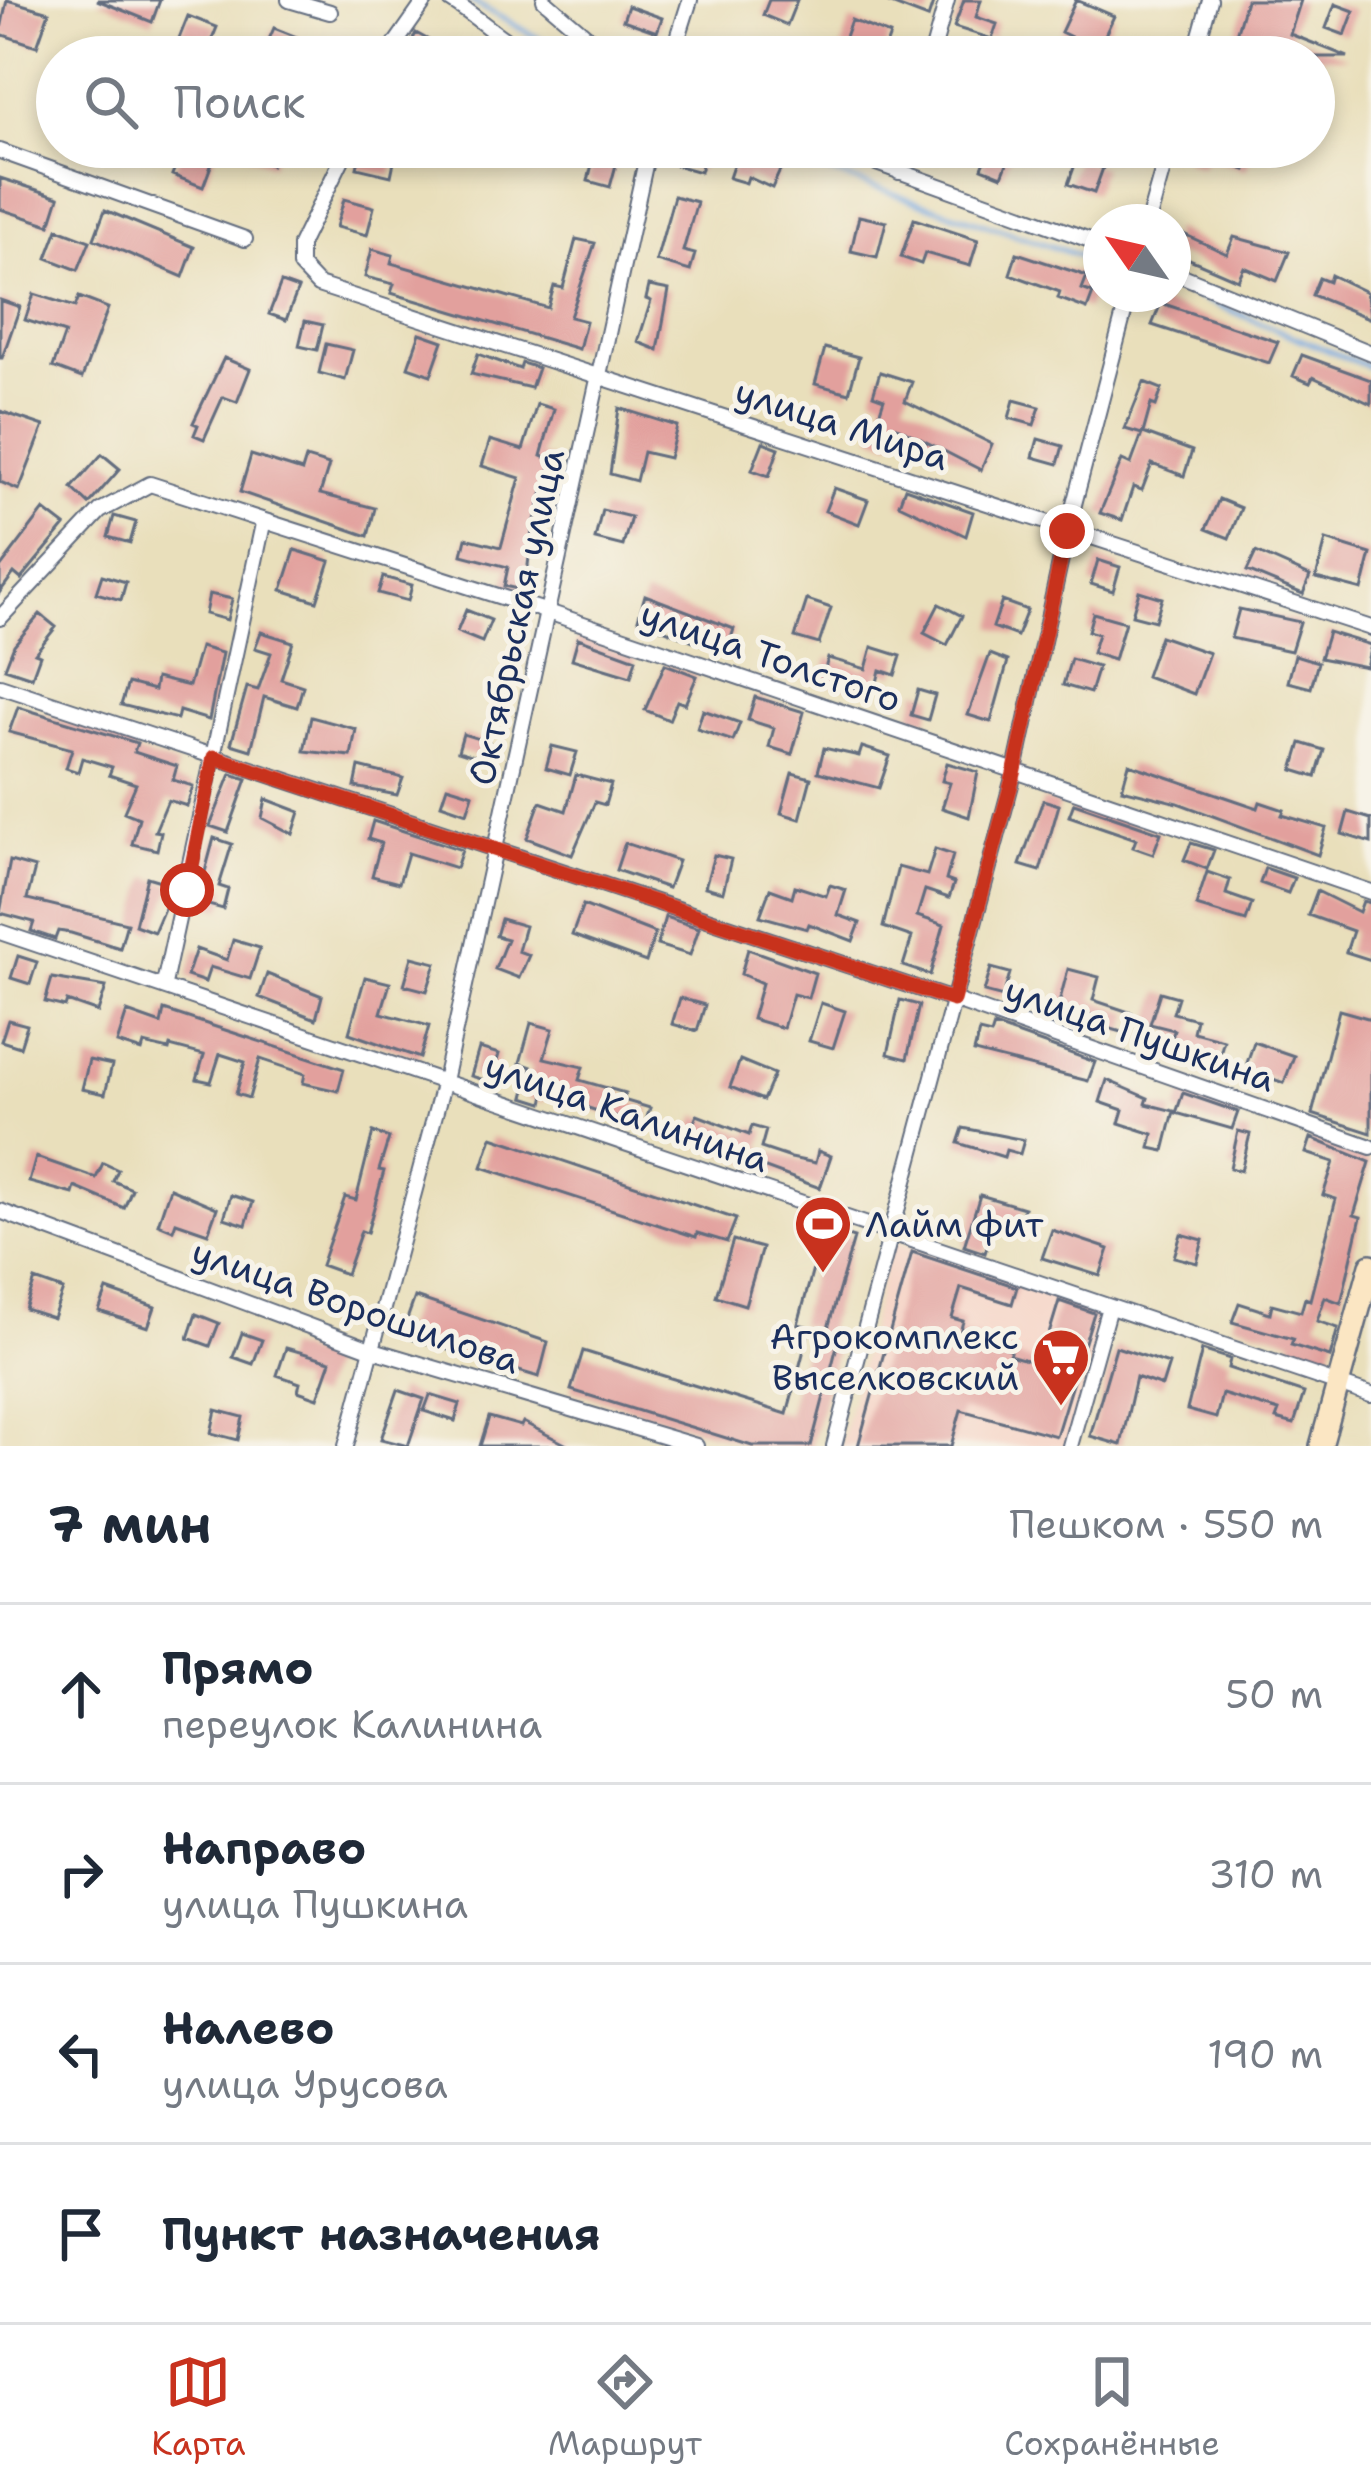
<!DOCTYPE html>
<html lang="ru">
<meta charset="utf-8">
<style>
:root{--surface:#fff;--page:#f6f6f7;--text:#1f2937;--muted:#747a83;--line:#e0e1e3;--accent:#c8321e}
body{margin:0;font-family:"Shantell Sans",sans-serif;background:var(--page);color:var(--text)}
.compass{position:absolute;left:1083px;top:204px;width:108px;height:108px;border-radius:50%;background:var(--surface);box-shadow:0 6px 18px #0003;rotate:304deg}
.stop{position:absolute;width:36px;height:36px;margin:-27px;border:9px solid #c8321e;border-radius:50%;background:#fff}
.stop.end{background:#c8321e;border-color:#fff;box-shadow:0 3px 12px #0008}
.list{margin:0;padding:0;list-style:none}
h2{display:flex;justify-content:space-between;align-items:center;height:156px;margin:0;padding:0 48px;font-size:51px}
h2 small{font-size:39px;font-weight:400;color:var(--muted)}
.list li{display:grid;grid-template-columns:78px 1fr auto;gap:36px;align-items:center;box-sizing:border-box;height:180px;padding:0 48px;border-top:3px solid var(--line)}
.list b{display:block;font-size:45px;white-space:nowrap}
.list p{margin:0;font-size:39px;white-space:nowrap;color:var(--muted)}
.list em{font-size:39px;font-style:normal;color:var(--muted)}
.icon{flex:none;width:66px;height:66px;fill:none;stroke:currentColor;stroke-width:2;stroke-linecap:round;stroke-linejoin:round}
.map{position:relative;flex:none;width:1371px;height:1446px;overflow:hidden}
.search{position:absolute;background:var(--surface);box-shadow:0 6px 18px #0003;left:36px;right:36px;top:36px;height:132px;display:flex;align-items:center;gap:30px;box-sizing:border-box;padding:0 42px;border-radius:66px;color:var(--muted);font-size:45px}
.sheet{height:876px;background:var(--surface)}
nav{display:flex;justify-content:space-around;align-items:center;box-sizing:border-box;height:168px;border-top:3px solid var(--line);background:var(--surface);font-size:33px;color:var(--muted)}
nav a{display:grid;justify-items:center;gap:6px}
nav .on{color:var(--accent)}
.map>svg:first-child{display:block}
</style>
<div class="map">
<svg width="1371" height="1446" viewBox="0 0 1371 1446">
<rect width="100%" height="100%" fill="#f7f3e8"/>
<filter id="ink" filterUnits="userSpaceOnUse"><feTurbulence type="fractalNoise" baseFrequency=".00833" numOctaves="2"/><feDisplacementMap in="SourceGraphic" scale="24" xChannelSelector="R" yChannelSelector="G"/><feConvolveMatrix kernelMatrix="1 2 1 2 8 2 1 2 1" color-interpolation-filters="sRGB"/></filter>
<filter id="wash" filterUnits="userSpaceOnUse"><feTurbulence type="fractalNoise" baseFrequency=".004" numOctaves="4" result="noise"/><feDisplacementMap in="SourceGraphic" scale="48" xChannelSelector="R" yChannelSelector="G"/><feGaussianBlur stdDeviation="2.7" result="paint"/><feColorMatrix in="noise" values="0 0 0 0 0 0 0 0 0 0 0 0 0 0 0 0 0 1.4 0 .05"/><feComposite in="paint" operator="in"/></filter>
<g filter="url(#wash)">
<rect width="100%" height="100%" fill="#e9dfbb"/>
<path fill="#f6d2c4" d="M891,1241L1108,1308L1067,1446H840Z"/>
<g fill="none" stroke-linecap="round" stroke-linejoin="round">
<path stroke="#74a9e2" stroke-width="4.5" d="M469,0L549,44
M754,147L1101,263
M1173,287L1371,368"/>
</g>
<g id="blocks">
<path fill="#e2a09d" d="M7,0L49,12L37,46L0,34Z
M97,0H160L152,22Z
M769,0H797L787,25L763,15Z
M881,0H934L928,18Z
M964,0H981L976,17L997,24L992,39L954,27Z
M1076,0L1114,16L1098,50L1061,32Z
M1246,0H1301L1290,34L1348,57H1300L1267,44L1263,57H1222L1228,36L1235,38Z
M1335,4L1354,11L1345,35L1326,28Z
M628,6L662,18L657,32L623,20Z
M188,16L217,27L207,52L178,41Z
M851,20L890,35L882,57L841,48Z
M274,28L302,39L295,57L263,53Z
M416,33L436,44L467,57H404Z
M183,147H218L203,187L172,175Z
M228,147H278L271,165Z
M362,147L396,152L391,176L357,168Z
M680,147H707L700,172L675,165Z
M990,147L1012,151L1002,176L982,168Z
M1180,147H1254L1246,170L1214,159L1204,160L1202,167L1186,161L1188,154Z
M737,154L782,166L772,188L748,177L746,183L729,178Z
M1077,159L1103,168L1094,193L1068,184Z
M593,160L616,165L610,187L588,181Z
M0,178L59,197L50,225L0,209Z
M674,196L697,202L683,251L695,254L690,271L656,261Z
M344,199L374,207L367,235L336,227Z
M105,210L194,247L183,277L94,239Z
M859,216L886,222L877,257L851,251Z
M914,219L978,240L970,266L925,253L921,264L901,257Z
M58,229L90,241L78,270L47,258Z
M1173,229L1227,254L1234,237L1289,252L1277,281L1244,267L1238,280L1173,252Z
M576,239L595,243L570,317L586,321L579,349L391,293L394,284L365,277L372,249L393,255L391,263L548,308L554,286L563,288Z
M1017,253L1087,276L1082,289L1093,293L1087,309L1058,298L1060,292L1010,274Z
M1331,275L1366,292L1371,319L1312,295L1319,278L1329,282Z
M281,283L298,289L286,320L269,314Z
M649,286L669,290L658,350L638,342L651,301L646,299Z
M34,294L75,307L79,297L108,308L82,378L53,367L65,333L25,320Z
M0,300L20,307L2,358H0Z
M1161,303L1278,342L1269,363L1152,325Z
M305,321L323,325L317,350L299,346Z
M420,333L443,341L431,375L408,367Z
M326,344L353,350L345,380L319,373Z
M825,348L859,357L849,393L815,384Z
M478,354L520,369L522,363L538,368L531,388L471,374Z
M1302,355L1371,380V404L1313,377L1310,383L1293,376Z
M224,358L250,369L237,402L223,397L204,439L194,435L198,425L193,423Z
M880,372L912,382L905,401L992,444L981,470L897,427L892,443L872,436L884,399L873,395Z
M1144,382L1162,389L1156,406L1151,404L1143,433L1192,451L1184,476L1152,464L1142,490L1133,487L1122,520L1100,513L1122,460L1131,464L1142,434L1125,429Z
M1014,400L1040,407L1034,425L1009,418Z
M537,404L554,409L541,456L552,459L532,531L527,574L534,575L531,592L504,586L508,567L462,555L466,538L501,547L520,478L482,466L490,440L523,450Z
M619,408L677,426L669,458L643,452L636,481L610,474Z
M0,411L44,426L19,490L0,482Z
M1038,439L1063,446L1058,464L1033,457Z
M763,442L779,448L769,476L752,470Z
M102,454L120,469L89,504L72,488Z
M251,455L302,471L306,458L329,465L320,494L375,508L368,536L240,492Z
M834,488L868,500L859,524L825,511Z
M905,488L973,512L966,536L899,504Z
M1219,499L1241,508L1229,538L1206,529Z
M44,510L65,526L21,579L14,573L0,592V568Z
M602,510L631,517L623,546L595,539Z
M114,516L136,522L130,543L108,537Z
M1326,540L1371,554L1362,590L1316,578Z
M295,550L330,561L317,601L282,590Z
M1256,552L1310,576L1303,594L1247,571Z
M1098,560L1120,567L1113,591L1091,584Z
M102,575L126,582L121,600L96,593Z
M383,577L412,585L408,601L378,593Z
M1139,591L1162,598L1155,621L1132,615Z
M209,594L232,599L227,620L205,614Z
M645,595L734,629L726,654L638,619Z
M807,600L831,608L819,644L795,637Z
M1002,601L1027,610L1017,636L993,627Z
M939,604L962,616L947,645L924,633Z
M1239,609L1300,622L1291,651L1231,638Z
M466,610L491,620L482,642L457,632Z
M1093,613L1125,622L1114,660L1092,653L1098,634L1088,631Z
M40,614L56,627L35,653L40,655L32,677L5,668L14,645Z
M261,632L293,642L281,679L303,686L297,707L264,697L251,750L231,744L247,687L258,690L271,653L255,648Z
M1328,632L1371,645L1366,667L1320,658Z
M1160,636L1209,653L1194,694L1146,676Z
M578,638L636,659L631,677L572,659Z
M200,647L222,653L209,720L179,711L177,719L121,705L128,683L154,690L156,678L189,686Z
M872,647L901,656L895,675L880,670L875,691L821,683L828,658L866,669Z
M990,654L1008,661L991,722L968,715Z
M1295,655L1318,662L1311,688L1288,682Z
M1071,659L1098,667L1090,693L1063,685Z
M665,664L697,676L685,704L677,701L669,720L645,710Z
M918,690L935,695L928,720L911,715Z
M755,697L804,712L792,754L769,747L774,728L748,720Z
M18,707L137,743L134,752L177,766L173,780L193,786L187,806L168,800L155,831L161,832L157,850L132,844L139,818L124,812L136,784L109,775L112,767L82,758L78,772L66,768L72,749L9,732Z
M703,710L740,723L733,741L697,729Z
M311,717L356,729L351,756L304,751Z
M463,734L489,742L484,759L458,751Z
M1301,743L1324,750L1316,777L1293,770Z
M552,746L577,752L570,775L546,768Z
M862,747L890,756L879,788L818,772L824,748L859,756Z
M947,763L978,772L969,817L942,808L950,783L942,781Z
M1129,764L1258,808L1260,802L1284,810L1282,815L1326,828L1318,855L1178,803L1122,789Z
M359,767L403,778L397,795L355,787Z
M792,773L811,778L800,819L781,813Z
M231,774L247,779L228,832L210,826Z
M576,775L611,784L605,805L595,802L572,855L527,838L540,802L566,811Z
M447,786L473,794L467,813L441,804Z
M266,799L300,812L293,834L262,818Z
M1043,800L1059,805L1040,871L1020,865Z
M1074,803L1161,833L1153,854L1133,847L1136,839L1069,816Z
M1348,812L1371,819V843L1342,834Z
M373,821L462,850L456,868L408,853L399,883L372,876L381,843L368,839Z
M214,838L232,844L219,886L228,889L223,909L197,902Z
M625,843L678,861L668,888L616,870Z
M1191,843L1214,850L1207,869L1184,860Z
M935,849L953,855L946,880L954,883L949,898L925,890L917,916L944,925L930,975L903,966L912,937L883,927L898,867L927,875Z
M714,855L731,859L723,892L705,887Z
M10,861L35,868L27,899L127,923L120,948L71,933L58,931L55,939L31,931L34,922L0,913Z
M1265,868L1294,878L1288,893L1260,883Z
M1207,872L1230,880L1226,894L1252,903L1246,921L1196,906Z
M147,877L174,885L154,932L135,925Z
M830,885L846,890L838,915L860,923L853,941L809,924L807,929L760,916L770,889L792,897L795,886L826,896Z
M1317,891L1359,912L1363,901L1371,903V960L1346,952L1353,931L1308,915Z
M583,905L655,933L646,962L572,935Z
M665,917L699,928L690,955L657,945Z
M501,919L525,926L518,951L529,955L519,978L495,969L507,939L496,936Z
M233,940L260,948L250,979L210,967L205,982L187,976L196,949L227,960Z
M748,949L815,973L808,998L793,994L783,1028L752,1019L762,983L741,974Z
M18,956L37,962L30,984L11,978Z
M412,957L436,963L427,991L404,985Z
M991,968L1010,973L1003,997L984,992Z
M1068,969L1099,977L1093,1000L1132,1013L1125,1033L1101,1026L1103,1018L1058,1007Z
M267,974L322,996L316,1019L259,997Z
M365,977L390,983L381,1013L429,1026L420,1058L349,1033Z
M52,978L106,987L98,1012L67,1001L65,1007L45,1002Z
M1160,992L1178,997L1173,1013L1196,1019L1193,1032L1224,1040L1218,1060L1170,1047L1174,1030L1150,1024Z
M680,998L705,1005L697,1031L672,1024Z
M900,1000L919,1005L907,1059L888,1054Z
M821,1003L845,1011L833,1048L809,1041Z
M164,1010L344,1069L338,1091L303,1083L305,1074L260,1059L249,1098L236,1094L245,1062L220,1054L211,1082L197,1079L204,1055L170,1046L169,1050L144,1044L142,1051L117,1043L127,1012L161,1024Z
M1339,1010L1371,1019V1133L1312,1114Z
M8,1020L27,1025L20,1047L1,1041Z
M531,1023L553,1029L544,1058L583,1067L579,1080L625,1093L623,1100L650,1108L644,1126L545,1094L543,1103L524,1097L532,1067L520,1063Z
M994,1026L1095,1062L1088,1081L974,1052L979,1032L991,1035Z
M1254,1042L1294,1056L1284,1083L1245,1069Z
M479,1048L499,1054L491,1082L471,1076Z
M89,1060L112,1065L105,1094L82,1089Z
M740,1060L774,1074L763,1100L730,1087Z
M1107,1080L1148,1098L1146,1104L1174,1111L1164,1151L1150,1148L1153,1134L1119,1123L1123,1110L1100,1102Z
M1183,1093L1238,1112L1232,1129L1176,1113Z
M697,1115L749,1135L752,1126L766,1130L761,1148L791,1158L815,1163L818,1151L831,1156L820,1188L687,1139Z
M963,1128L1024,1140L1020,1154L1006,1150L1004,1157L958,1143Z
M1238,1131L1250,1134L1241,1171L1230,1168Z
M373,1132L389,1138L379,1170L384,1171L367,1233L361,1231L346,1274L321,1265L345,1197L356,1200Z
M492,1137L736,1219L727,1242L697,1233L696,1237L482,1167Z
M1311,1138L1370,1162L1354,1215L1361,1217L1341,1303L1325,1297L1317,1321L1338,1328L1330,1357L1291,1345L1293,1339L1232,1322L1239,1303L1270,1313L1272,1304L1301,1312L1305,1298L1310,1300L1336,1199L1323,1195L1334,1162L1306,1153Z
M36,1157L96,1178L103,1163L118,1170L113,1181L132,1189L124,1208L75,1187L73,1194L29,1182Z
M170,1188L217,1208L208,1233L176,1222L173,1230L158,1224Z
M231,1195L253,1202L246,1225L224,1218Z
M980,1195L1024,1208L1017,1231L994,1224L985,1253L964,1246Z
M824,1229L854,1238L824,1342L837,1346L811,1446H752L571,1390L583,1351L787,1414L810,1327L798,1324Z
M1052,1230L1109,1249L1100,1276L1042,1258Z
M1181,1234L1203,1240L1197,1263L1174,1257Z
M733,1240L762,1248L745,1305L716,1296Z
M912,1252L1017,1287L1012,1304L961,1288L952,1318L963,1321L960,1333L1011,1349L1009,1355L1040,1364L1059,1301L1094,1313L1056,1436L961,1410L951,1446H858Z
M35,1280L63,1290L53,1318L25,1309Z
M107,1290L155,1307L148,1327L99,1311Z
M415,1297L548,1342L539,1377L401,1336Z
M196,1314L219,1323L210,1346L188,1338Z
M242,1333L262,1340L253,1364L233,1357Z
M1116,1347L1169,1364L1162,1386L1136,1377L1121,1445L1090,1436Z
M286,1348L331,1361L318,1398L298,1391L300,1383L277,1375Z
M1202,1350L1230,1359L1228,1368L1304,1393L1294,1424L1276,1419L1279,1411L1222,1394L1216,1418L1187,1410Z
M398,1390L424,1399L408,1446L381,1439Z
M430,1395L460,1404L455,1421L424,1411Z
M216,1410L243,1417L238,1440L211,1433Z
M489,1417L521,1426L523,1422L569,1446H480Z"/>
</g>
</g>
<g filter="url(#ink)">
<use href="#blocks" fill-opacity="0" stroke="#636d7f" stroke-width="3"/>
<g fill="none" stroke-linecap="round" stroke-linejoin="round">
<g stroke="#636d7f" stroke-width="18">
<path id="street" d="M289,0L330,12
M450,0C511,38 510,66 587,42
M544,0L611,57
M386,57L426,0
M672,57L690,0
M931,57L947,0
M1194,57L1210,0
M348,147L300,245V266L318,285L1371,628
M832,147L1101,244
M0,151L245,239
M899,172L906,147
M1148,222L1169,147
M1173,272L1371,353
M0,618L100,511L150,484L551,613L1371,892
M0,686L953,1000L1371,1147
M0,932L1371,1395
M164,984L263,524
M0,1211L373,1350L696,1446
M346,1446L444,1081L649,147
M834,1446L1015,770L1067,531L1129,294
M1070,1446L1109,1307"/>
</g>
<g stroke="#636d7f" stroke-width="26">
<path id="secondary" d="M1321,1446L1371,1265"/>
</g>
<use href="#street" stroke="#fff" stroke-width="14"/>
<use href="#secondary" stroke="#fbe6c3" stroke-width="21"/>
</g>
</g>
<g fill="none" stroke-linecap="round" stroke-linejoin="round" filter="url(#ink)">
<path stroke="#c8321e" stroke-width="15" d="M187,890L214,757L953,1000L1015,770L1067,531"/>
</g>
<defs>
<g id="stadium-pin" transform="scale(3)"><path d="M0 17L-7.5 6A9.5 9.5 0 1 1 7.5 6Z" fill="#c8321e" stroke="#f7f3e8"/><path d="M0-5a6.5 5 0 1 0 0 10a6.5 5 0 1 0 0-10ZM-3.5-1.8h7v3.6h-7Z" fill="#fff"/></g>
<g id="supermarket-pin" transform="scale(3)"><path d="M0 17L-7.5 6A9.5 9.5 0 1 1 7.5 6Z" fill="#c8321e" stroke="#f7f3e8"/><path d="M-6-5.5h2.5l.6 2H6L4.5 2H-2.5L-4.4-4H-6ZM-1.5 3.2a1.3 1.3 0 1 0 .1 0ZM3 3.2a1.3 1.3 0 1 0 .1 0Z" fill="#fff"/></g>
</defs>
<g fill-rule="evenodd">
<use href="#stadium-pin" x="823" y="1224"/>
<use href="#supermarket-pin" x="1061" y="1357"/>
</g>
<g text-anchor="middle" stroke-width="10" stroke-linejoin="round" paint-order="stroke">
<g font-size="36" fill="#1b2f5e" stroke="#f7f3e8">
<text transform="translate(842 424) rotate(18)" y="13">улица Мира</text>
<text transform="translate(516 617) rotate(-78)" y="13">Октябрьская улица</text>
<text transform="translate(771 656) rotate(19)" y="13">улица Толстого</text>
<text transform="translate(1140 1034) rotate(19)" y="13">улица Пушкина</text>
<text transform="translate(627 1112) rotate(19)" y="13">улица Калинина</text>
<text transform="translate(356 1306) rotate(19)" y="13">улица Ворошилова</text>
</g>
<g font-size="36" fill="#1b2f5e" stroke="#f7f3e8" text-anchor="start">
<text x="865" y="1237">Лайм фит</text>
<text x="1019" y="1349" text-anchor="end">Агрокомплекс<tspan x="1019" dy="41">Выселковский</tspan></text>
</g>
</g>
</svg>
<svg class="compass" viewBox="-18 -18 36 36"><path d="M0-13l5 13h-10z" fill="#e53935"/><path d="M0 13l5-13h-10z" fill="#747a83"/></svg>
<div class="stop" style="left:187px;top:890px"></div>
<div class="stop end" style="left:1067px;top:531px"></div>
<div class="search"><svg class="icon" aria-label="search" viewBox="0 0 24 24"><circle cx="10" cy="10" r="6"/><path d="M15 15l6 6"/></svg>Поиск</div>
</div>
<section class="sheet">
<h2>7 мин<small>Пешком · 550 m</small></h2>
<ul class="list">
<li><svg class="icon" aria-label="ahead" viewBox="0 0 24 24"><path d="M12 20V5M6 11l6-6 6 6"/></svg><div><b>Прямо</b><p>переулок Калинина</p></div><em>50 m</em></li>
<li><svg class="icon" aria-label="right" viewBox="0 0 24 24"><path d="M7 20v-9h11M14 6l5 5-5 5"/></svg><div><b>Направо</b><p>улица Пушкина</p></div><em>310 m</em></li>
<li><svg class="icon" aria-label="left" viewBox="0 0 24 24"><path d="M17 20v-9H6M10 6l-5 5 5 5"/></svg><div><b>Налево</b><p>улица Урусова</p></div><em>190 m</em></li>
<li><svg class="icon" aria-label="arrive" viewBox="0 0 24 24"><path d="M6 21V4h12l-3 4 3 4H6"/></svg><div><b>Пункт назначения</b></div></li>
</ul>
</section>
<nav>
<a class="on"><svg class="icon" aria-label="map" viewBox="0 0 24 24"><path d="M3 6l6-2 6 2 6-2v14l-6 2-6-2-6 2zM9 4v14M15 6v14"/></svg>Карта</a>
<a><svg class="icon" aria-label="directions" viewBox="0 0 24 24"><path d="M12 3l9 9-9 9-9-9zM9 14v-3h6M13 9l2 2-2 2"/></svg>Маршрут</a>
<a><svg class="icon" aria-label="saved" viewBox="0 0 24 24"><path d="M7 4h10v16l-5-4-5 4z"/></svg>Сохранённые</a>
</nav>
